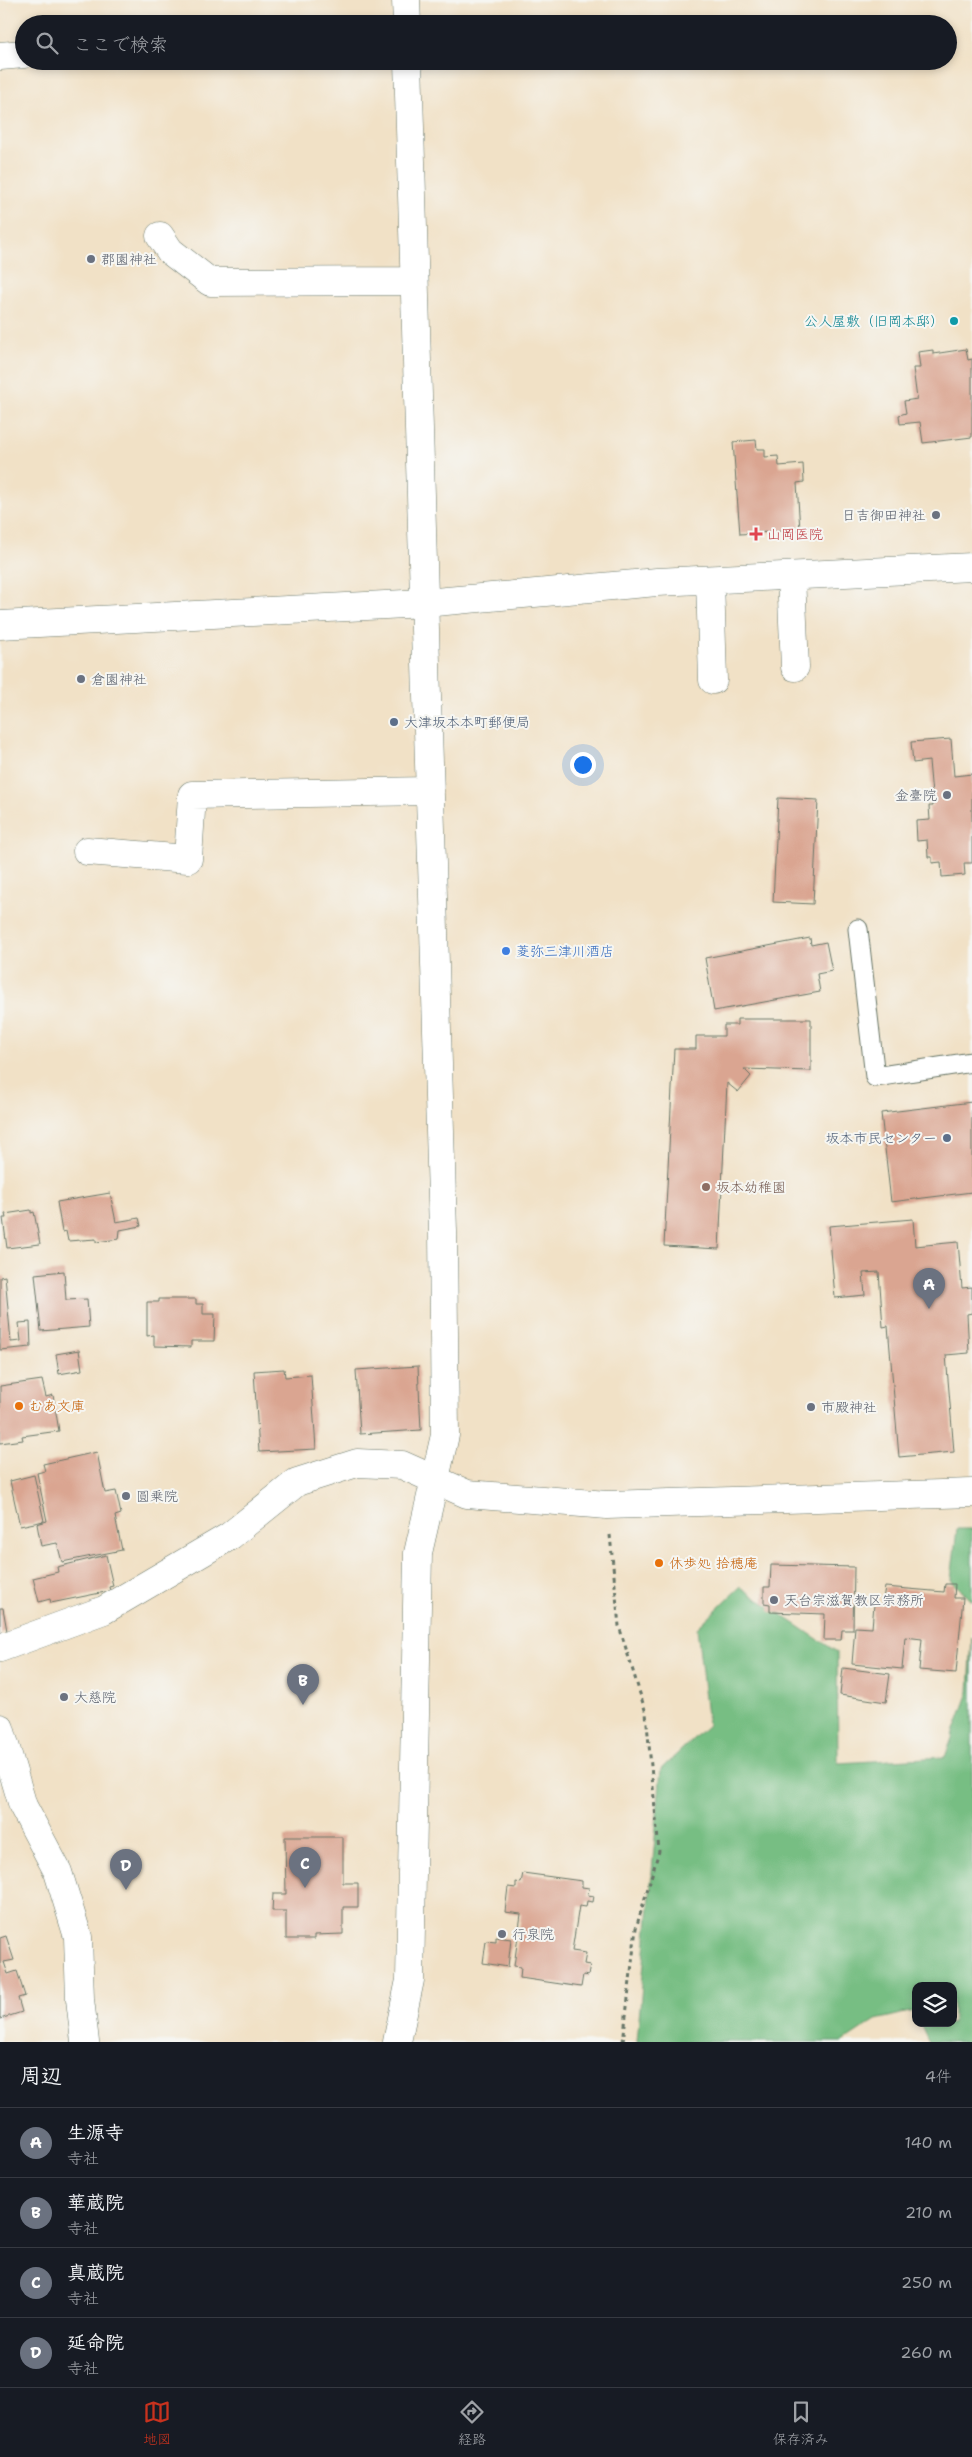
<!DOCTYPE html>
<html lang="ja">
<meta charset="utf-8">
<style>
:root{--surface:#171b24;--page:#242831;--text:#f1f3f6;--muted:#9ea1a6;--line:#363941;--accent:#c8321e}
body{margin:0;font-family:"Shantell Sans","Klee One",sans-serif;background:var(--page);color:var(--text)}
.controls{position:absolute;right:15px;bottom:15px;display:grid;overflow:hidden;border-radius:10px;box-shadow:0 2px 8px #0003}
.controls button{width:45px;height:45px;display:grid;place-items:center;padding:0;border:0;border-bottom:1px solid var(--line);background:var(--surface);color:var(--text);font:25px sans-serif}
.you{position:absolute;left:582px;top:764px;width:18px;height:18px;margin:-12px;border:4px solid #fff;border-radius:50%;background:#1a73e8;box-shadow:0 0 0 8px #1a73e833}
.badge{display:grid;place-items:center;width:32px;height:32px;border-radius:50%;background:var(--accent);color:#fff;font-size:16px;font-weight:700}
.pin{position:absolute;translate:-50% -41px;filter:drop-shadow(0 1px 2px #0008)}
.pin::after{content:'';position:absolute;top:26px;width:18px;height:15px;background:inherit;clip-path:polygon(0 0,100% 0,50% 100%)}
.list{margin:0;padding:0;list-style:none}
h2{display:flex;justify-content:space-between;align-items:center;height:65px;margin:0;padding:0 20px;font-size:21px}
h2 small{font-size:16px;font-weight:400;color:var(--muted)}
.list li{display:grid;grid-template-columns:32px 1fr auto;gap:15px;align-items:center;box-sizing:border-box;height:70px;padding:0 20px;border-top:1px solid var(--line)}
.list b{display:block;font-size:19px;white-space:nowrap}
.list p{margin:0;font-size:16px;white-space:nowrap;color:var(--muted)}
.list em{font-size:16px;font-style:normal;color:var(--muted)}
.icon{flex:none;width:28px;height:28px;fill:none;stroke:currentColor;stroke-width:2;stroke-linecap:round;stroke-linejoin:round}
.map{position:relative;flex:none;width:972px;height:2042px;overflow:hidden}
.search{position:absolute;background:var(--surface);box-shadow:0 2px 8px #0003;left:15px;right:15px;top:15px;height:55px;display:flex;align-items:center;gap:12px;box-sizing:border-box;padding:0 18px;border-radius:28px;color:var(--muted);font-size:19px}
.sheet{height:345px;background:var(--surface)}
nav{display:flex;justify-content:space-around;align-items:center;box-sizing:border-box;height:70px;border-top:1px solid var(--line);background:var(--surface);font-size:14px;color:var(--muted)}
nav a{display:grid;justify-items:center;gap:2px}
nav .on{color:var(--accent)}
.map>svg:first-child{display:block}
</style>
<div class="map">
<svg width="972" height="2042" viewBox="0 0 972 2042">
<rect width="100%" height="100%" fill="#f6f6f2"/>
<filter id="ink" filterUnits="userSpaceOnUse"><feTurbulence type="fractalNoise" baseFrequency=".02" numOctaves="2"/><feDisplacementMap in="SourceGraphic" scale="10" xChannelSelector="R" yChannelSelector="G"/><feConvolveMatrix kernelMatrix="1 2 1 2 8 2 1 2 1" color-interpolation-filters="sRGB"/></filter>
<filter id="wash" filterUnits="userSpaceOnUse"><feTurbulence type="fractalNoise" baseFrequency=".0096" numOctaves="4" result="noise"/><feDisplacementMap in="SourceGraphic" scale="20" xChannelSelector="R" yChannelSelector="G"/><feGaussianBlur stdDeviation="1.12" result="paint"/><feColorMatrix in="noise" values="0 0 0 0 0 0 0 0 0 0 0 0 0 0 0 0 0 1.4 0 .05"/><feComposite in="paint" operator="in"/></filter>
<g filter="url(#wash)">
<rect width="100%" height="100%" fill="#f1e1c6"/>
<path fill="#77be83" stroke="#4b7e5c" d="M957,1529H972V1601L951,1580Z
M740,1587L837,1652L838,1763L945,1757L969,1692L972,1638V2042H929L920,2023H953V1986H916V2013L914,2011L876,2020L843,2042H637L661,1769L708,1725L697,1628Z"/>
<g id="blocks">
<path fill="#daa591" d="M966,349L968,360L972,359V437L923,443L920,422L900,424L899,415L906,413L904,401L917,399L913,368H920L918,352L933,350V354Z
M756,440L757,449H765V457L778,456L779,466L803,464L804,482L797,483L800,530L740,534L733,442Z
M951,739L954,776L972,774V863H964L965,875L942,877L941,862L932,863V857H928L927,840L917,841L916,821L930,820L929,806H933L929,761L913,763L911,742Z
M778,798L818,800L813,904L773,902Z
M810,938L811,945L826,942L832,971L817,974L820,992L714,1011L705,958Z
M737,1019H811V1071L744,1069L751,1076L738,1092L727,1083L719,1249L664,1246L674,1049H696V1036H724V1025H737Z
M972,1102V1192L891,1202L881,1113Z
M110,1193L116,1222L139,1218L141,1226L120,1230L119,1239L96,1242V1239L68,1241L66,1231L62,1232L57,1202Z
M31,1210V1213L34,1212L40,1244L7,1248L3,1218H6L5,1214Z
M913,1219L915,1246L958,1242L962,1288L972,1287V1313L967,1314L969,1353L946,1355L954,1452L899,1457L888,1326L883,1327L879,1272L863,1273L865,1295L835,1298L829,1226Z
M64,1271L66,1300L87,1299L89,1327L41,1331L35,1274Z
M5,1276L11,1342L21,1341L19,1323L30,1322L31,1347L0,1350V1277Z
M159,1299H196V1304H203V1314H215L214,1341H191V1347L154,1346V1335L147,1336V1302H159Z
M79,1350L82,1370L59,1374L56,1354Z
M418,1366L421,1430L360,1434L356,1370Z
M284,1369L285,1377L311,1375L316,1449L259,1452L254,1371Z
M42,1380L46,1397L53,1395L59,1431L22,1436L23,1440L0,1443V1386Z
M97,1452L105,1493L116,1491L121,1514L115,1516L122,1550L62,1562L57,1543L41,1546L37,1524L47,1521L37,1473L45,1471L43,1464Z
M34,1475L44,1521L20,1526L10,1481Z
M106,1555L113,1586L109,1587L110,1591L51,1603L50,1599L39,1602L33,1578L58,1572L57,1567Z
M771,1565L854,1567L853,1630H842L841,1640H824L825,1614L770,1612V1604L764,1603V1587H770Z
M945,1584H955L954,1598H963L956,1673L919,1670L922,1639L905,1637L902,1669L852,1664L855,1627L872,1628L874,1604L882,1605L885,1587L944,1592Z
M0,1608H3L7,1631L0,1633Z
M843,1668L890,1674L886,1702L840,1695Z
M285,1837H343V1883H358V1907H343V1934L314,1935V1939H286V1911H272L273,1894H286Z
M523,1873L582,1881V1887L589,1888L588,1895L594,1896L593,1902L587,1901L586,1907L579,1906L572,1951L586,1953L584,1964L590,1965L588,1976L583,1975L581,1987L520,1978L521,1967L514,1966L521,1914L505,1912L508,1887L516,1888V1882L521,1883Z
M6,1936L14,1960L4,1962L8,1974L17,1971L25,1996L18,1998L22,2012L0,2019V1938Z
M496,1937L511,1939L508,1967L483,1963L486,1941L496,1942Z"/>
</g>
</g>
<g filter="url(#ink)">
<use href="#blocks" fill-opacity="0" stroke="#687667" stroke-width="1"/>
<g fill="none" stroke-linecap="round" stroke-linejoin="round">
<g stroke="#687667" stroke-width="21">
<path id="service" d="M858,929L875,1077L972,1062"/>
</g>
<g stroke="#687667" stroke-width="29">
<path id="minor" d="M406,0L407,24
M0,56L24,54
M160,236L170,251L210,282L414,281
M791,576L795,667
M710,580L713,680
M0,625L424,603L657,582L972,567
M87,851L188,859L192,795L430,791
M0,1648L104,1610L230,1536L297,1482L357,1463L402,1465L467,1494L607,1505L972,1493
M0,1728L23,1806L58,1872L78,1937L80,1999L85,2042
M397,2042L410,1980L418,1553L445,1435L443,1231L408,61"/>
</g>
<path stroke="#687667" stroke-width="3" stroke-dasharray="4 4" stroke-linecap="butt" d="M610,1535L619,1626L646,1713L659,1851L636,1928L623,2042"/>
<use href="#service" stroke="#fff" stroke-width="19"/>
<use href="#minor" stroke="#fff" stroke-width="28"/>
</g>
</g>
<g fill="#6b7280" stroke="#f6f6f2" stroke-width="2">
<circle cx="91" cy="259" r="5"/>
<circle cx="936" cy="515" r="5"/>
<circle cx="81" cy="679" r="5"/>
<circle cx="947" cy="795" r="5"/>
<circle cx="811" cy="1407" r="5"/>
<circle cx="126" cy="1496" r="5"/>
<circle cx="774" cy="1600" r="5"/>
<circle cx="64" cy="1697" r="5"/>
<circle cx="502" cy="1934" r="5"/>
</g>
<circle fill="#0f9aa8" stroke="#f6f6f2" stroke-width="2" cx="954" cy="321" r="5"/>
<path fill="#e0444e" stroke="#f6f6f2" stroke-width="2" d="M753.5 526.5h5v5h5v5h-5v5h-5v-5h-5v-5h5z"/>
<g fill="#5c6f8a" stroke="#f6f6f2" stroke-width="2">
<circle cx="394" cy="722" r="5"/>
<circle cx="947" cy="1138" r="5"/>
</g>
<circle fill="#3f7fe0" stroke="#f6f6f2" stroke-width="2" cx="506" cy="951" r="5"/>
<circle fill="#8d6e63" stroke="#f6f6f2" stroke-width="2" cx="706" cy="1187" r="5"/>
<g fill="#e8710a" stroke="#f6f6f2" stroke-width="2">
<circle cx="19" cy="1406" r="5"/>
<circle cx="659" cy="1563" r="5"/>
</g>
<g text-anchor="middle" stroke-width="4" stroke-linejoin="round" paint-order="stroke">
<g font-size="14" fill="#5b616d" stroke="#f6f6f2" text-anchor="start">
<text x="101" y="264">郡園神社</text>
<text x="926" y="520" text-anchor="end">日吉御田神社</text>
<text x="91" y="684">倉園神社</text>
<text x="937" y="800" text-anchor="end">金臺院</text>
<text x="821" y="1412">市殿神社</text>
<text x="136" y="1501">圓乗院</text>
<text x="784" y="1605">天台宗滋賀教区宗務所</text>
<text x="74" y="1702">大慈院</text>
<text x="512" y="1939">行泉院</text>
</g>
<g font-size="14" fill="#0d838f" stroke="#f6f6f2" text-anchor="end">
<text x="944" y="326">公人屋敷（旧岡本邸）</text>
</g>
<g font-size="14" fill="#be3a42" stroke="#f6f6f2" text-anchor="start">
<text x="767" y="539">山岡医院</text>
</g>
<g font-size="14" fill="#4e5e75" stroke="#f6f6f2" text-anchor="start">
<text x="404" y="727">大津坂本本町郵便局</text>
<text x="937" y="1143" text-anchor="end">坂本市民センター</text>
</g>
<g font-size="14" fill="#366cbe" stroke="#f6f6f2" text-anchor="start">
<text x="516" y="956">菱弥三津川酒店</text>
</g>
<g font-size="14" fill="#785e54" stroke="#f6f6f2" text-anchor="start">
<text x="716" y="1192">坂本幼稚園</text>
</g>
<g font-size="14" fill="#c56008" stroke="#f6f6f2" text-anchor="start">
<text x="29" y="1411">むあ文庫</text>
<text x="669" y="1568">休歩処 拾穂庵</text>
</g>
</g>
</svg>
<div class="controls">
<button><svg class="icon" aria-label="layers" viewBox="0 0 24 24"><path d="M12 4l9 5-9 5-9-5zM3 14l9 5 9-5"/></svg></button>
</div>
<div class="you"></div>
<div class="pin badge" style="left:929px;top:1309px;background:#6b7280">A</div>
<div class="pin badge" style="left:303px;top:1705px;background:#6b7280">B</div>
<div class="pin badge" style="left:305px;top:1888px;background:#6b7280">C</div>
<div class="pin badge" style="left:126px;top:1890px;background:#6b7280">D</div>
<div class="search"><svg class="icon" aria-label="search" viewBox="0 0 24 24"><circle cx="10" cy="10" r="6"/><path d="M15 15l6 6"/></svg>ここで検索</div>
</div>
<section class="sheet">
<h2>周辺<small>4件</small></h2>
<ul class="list">
<li><span class="badge" style="background:#6b7280">A</span><div><b>生源寺</b><p>寺社</p></div><em>140 m</em></li>
<li><span class="badge" style="background:#6b7280">B</span><div><b>華蔵院</b><p>寺社</p></div><em>210 m</em></li>
<li><span class="badge" style="background:#6b7280">C</span><div><b>真蔵院</b><p>寺社</p></div><em>250 m</em></li>
<li><span class="badge" style="background:#6b7280">D</span><div><b>延命院</b><p>寺社</p></div><em>260 m</em></li>
</ul>
</section>
<nav>
<a class="on"><svg class="icon" aria-label="map" viewBox="0 0 24 24"><path d="M3 6l6-2 6 2 6-2v14l-6 2-6-2-6 2zM9 4v14M15 6v14"/></svg>地図</a>
<a><svg class="icon" aria-label="directions" viewBox="0 0 24 24"><path d="M12 3l9 9-9 9-9-9zM9 14v-3h6M13 9l2 2-2 2"/></svg>経路</a>
<a><svg class="icon" aria-label="saved" viewBox="0 0 24 24"><path d="M7 4h10v16l-5-4-5 4z"/></svg>保存済み</a>
</nav>
